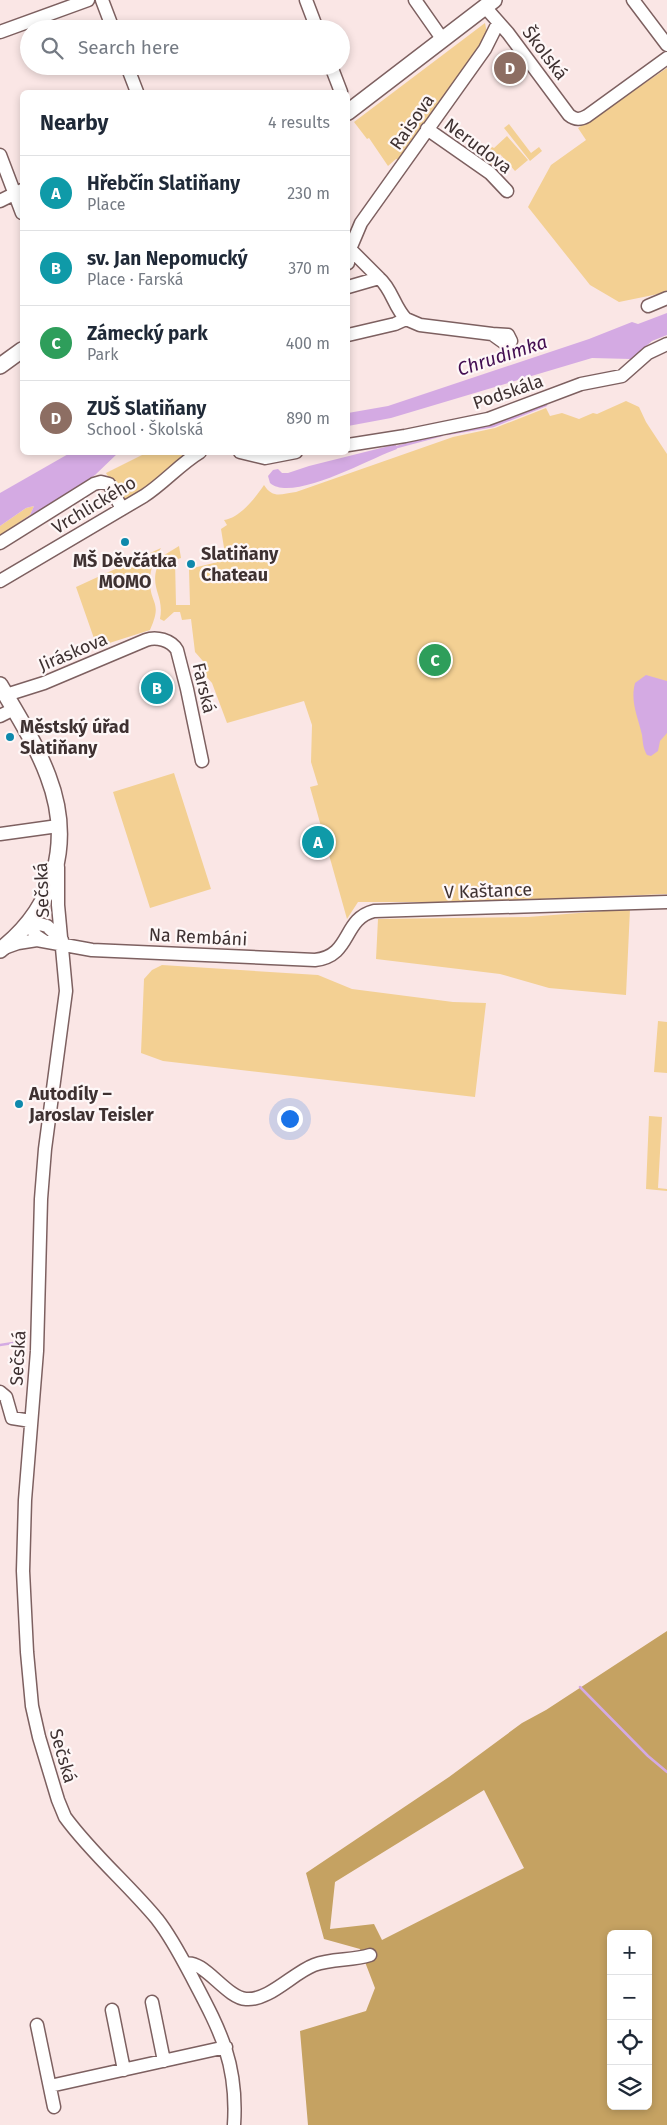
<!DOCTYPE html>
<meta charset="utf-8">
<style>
:root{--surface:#fff;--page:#f2f2f3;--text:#1f2937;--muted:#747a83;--line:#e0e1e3;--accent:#2563eb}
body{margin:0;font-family:"Fira Sans",sans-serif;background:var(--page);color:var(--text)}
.controls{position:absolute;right:15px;bottom:15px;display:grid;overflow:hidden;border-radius:8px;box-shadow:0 2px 8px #0003}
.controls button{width:45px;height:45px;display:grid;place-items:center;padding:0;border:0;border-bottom:1px solid var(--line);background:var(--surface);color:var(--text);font:25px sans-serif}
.you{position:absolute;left:289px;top:1118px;width:18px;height:18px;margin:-12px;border:4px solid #fff;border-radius:50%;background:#1a73e8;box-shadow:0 0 0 8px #1a73e833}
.badge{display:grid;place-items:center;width:32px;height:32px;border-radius:50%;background:var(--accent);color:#fff;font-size:16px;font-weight:700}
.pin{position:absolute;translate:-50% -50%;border:2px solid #fff;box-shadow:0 1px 5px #0006}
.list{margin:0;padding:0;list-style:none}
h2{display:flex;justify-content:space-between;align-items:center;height:65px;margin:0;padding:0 20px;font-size:21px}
h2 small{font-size:16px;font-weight:400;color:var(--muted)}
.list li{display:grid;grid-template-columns:32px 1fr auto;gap:15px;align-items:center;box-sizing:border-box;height:75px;padding:0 20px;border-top:1px solid var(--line)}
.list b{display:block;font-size:19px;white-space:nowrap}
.list p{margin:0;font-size:16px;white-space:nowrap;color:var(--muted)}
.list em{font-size:16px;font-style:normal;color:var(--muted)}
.icon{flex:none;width:28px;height:28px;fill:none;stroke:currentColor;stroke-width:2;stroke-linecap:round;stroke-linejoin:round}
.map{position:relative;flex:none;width:667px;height:2125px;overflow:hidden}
.search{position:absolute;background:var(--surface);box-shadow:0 2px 8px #0003;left:20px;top:20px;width:330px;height:55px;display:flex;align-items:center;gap:12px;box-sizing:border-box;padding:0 18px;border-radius:28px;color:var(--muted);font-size:19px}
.panel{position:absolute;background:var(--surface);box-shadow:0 2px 8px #0003;left:20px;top:90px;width:330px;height:365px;border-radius:8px}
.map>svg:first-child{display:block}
</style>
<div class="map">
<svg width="667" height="2125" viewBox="0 0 667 2125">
<rect width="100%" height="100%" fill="#fae6e5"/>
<path fill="#f3d093" d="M485,23L487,33L486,40L400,160L396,159L388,166L369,138L367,139L354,122Z
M667,68V290L663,293L619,302L590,285L528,207L551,165L586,140L578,128Z
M509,124L531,153L539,147L542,151L530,161L504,128Z
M507,136L528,160L515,171L500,154L490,166L482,160L492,147L494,148Z
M626,401L639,407L646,422L667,454V894L463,902H358L347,919L310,787L318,785L311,762L312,725L304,701L227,723L212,683L203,673L209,668L195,652L191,619L182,620L180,612H174L164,621L160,619C165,592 146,589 161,557L179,546L181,558L175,560L176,605H190L189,569L226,560L221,529L227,525L224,520C240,518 255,498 264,485C273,499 281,494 296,492L453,437L495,428L546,408L550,416L562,413L579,419L593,413L597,414Z
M146,453H189L190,456L125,505L106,473Z
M34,506L30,515L0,536V526L26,508Z
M161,548C155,558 150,568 150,581C150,605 163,601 150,630L97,647L76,587Z
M174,773L211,889L150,908L113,792Z
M630,909L626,995L549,988L500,974L376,959L378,919L528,917Z
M162,965L318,975L352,989L453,1002L486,1003L475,1097L163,1061L141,1053L144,979L152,970Z
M658,1021L667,1022V1073L654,1072Z
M649,1116L662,1117L658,1188L667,1189V1191L646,1189Z"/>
<path fill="#c5a262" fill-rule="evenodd" d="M667,1631V2125H308L300,2031L366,2011L375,1988L360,1949L324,1939L306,1873L449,1777L522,1723L546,1710ZM484,1790L524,1868L382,1940L374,1924L330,1929L335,1882ZM611,1934H648V2106H611Z"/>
<path fill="#d4aae3" d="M667,313V335L652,341L631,359L592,358L391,418L348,426V413L388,406L589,339L632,322L638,324Z
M393,445H396L397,449C371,458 292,503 270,483L268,476L273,470L278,469L282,473H288L309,466Z
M70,453H118L95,475L0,540V536L30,515L34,506L26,508L0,526V493Z
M646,675L667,681V733L660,741L658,751L651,756L647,755C643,748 643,743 642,735C638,717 630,702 635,683Z"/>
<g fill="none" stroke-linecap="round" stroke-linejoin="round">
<path stroke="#d4aae3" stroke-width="2.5" d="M447,434L493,426L546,405
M397,447L442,435
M0,1345L26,1341
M580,1687L648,1756L667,1772"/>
<g stroke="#7d6060" stroke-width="15">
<path id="minor" d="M102,0L113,29
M306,0L317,29
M415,0L443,40
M633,0L667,45
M485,7L508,33L569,115C575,120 580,120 587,116L667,58
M0,32L88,0
M127,66L137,92
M331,66L341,92
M427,129L490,173L507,191
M0,155L22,213
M0,201L22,190
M350,249L361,223L485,49L498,23
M348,263L350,249L379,278
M348,287L379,278C392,289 394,307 406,319L395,324L348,335
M648,306L667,298
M406,319L420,325L492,334L506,344L511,341L508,335L492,334
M348,445L405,436L488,419L581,384L622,376L648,353L667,344
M240,452L265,458L296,452
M0,543L94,484L101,482L109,484L122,509
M0,581L144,496C164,483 180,464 200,452
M6,695L44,683L146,640C156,636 171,640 177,650L187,689L202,761
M0,716L14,709
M0,834L58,826
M58,867V905L66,991L45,1149L41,1199L37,1351L25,1500L23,1571L27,1652L32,1706L39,1737L58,1800L65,1817C92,1854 128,1884 157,1919C172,1938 183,1960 194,1981C221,2032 238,2065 234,2125
M44,941L35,935L29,921L47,926L62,940
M4,948L18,943L37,940L92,950L315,960C352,956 342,919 374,911L667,902
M0,1392L6,1397L12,1418L31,1421
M185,1964C203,1958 226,1998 246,1999C269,2001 293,1973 314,1965C332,1958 352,1961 370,1955
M152,2002L164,2061
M112,2010L124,2070
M37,2025L54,2107
M50,2086L226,2047"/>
</g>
<g stroke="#7d6060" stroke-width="18">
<path id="major" d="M348,112L494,0
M0,366L22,350
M0,685C17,714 36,744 48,776C73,841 56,907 0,950"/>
</g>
<use href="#minor" stroke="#fff" stroke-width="12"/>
<use href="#major" stroke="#fff" stroke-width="15"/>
</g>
<g fill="#0e89ac" stroke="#fef7f7" stroke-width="2">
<circle cx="125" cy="542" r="5"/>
<circle cx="191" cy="564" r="5"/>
<circle cx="10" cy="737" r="5"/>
<circle cx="19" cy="1104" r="5"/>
</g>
<g text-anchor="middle" stroke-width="4.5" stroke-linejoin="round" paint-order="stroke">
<g font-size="18" fill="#3e3131" stroke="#fef7f7">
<text transform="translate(545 53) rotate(53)" y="6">Školská</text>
<text transform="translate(412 122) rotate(-55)" y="6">Raisova</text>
<text transform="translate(478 146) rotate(37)" y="6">Nerudova</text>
<text transform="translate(508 392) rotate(-19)" y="6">Podskála</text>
<text transform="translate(94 505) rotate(-31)" y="6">Vrchlického</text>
<text transform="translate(73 652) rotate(-23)" y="6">Jiráskova</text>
<text transform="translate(204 688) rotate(77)" y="6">Farská</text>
<text transform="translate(42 890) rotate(-92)" y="6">Sečská</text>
<text transform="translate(488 891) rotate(-2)" y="6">V Kaštance</text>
<text transform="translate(198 937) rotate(3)" y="6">Na Rembáni</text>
<text transform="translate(18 1358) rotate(-87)" y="6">Sečská</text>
<text transform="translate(63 1756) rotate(74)" y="6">Sečská</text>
</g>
<g font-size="18" font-weight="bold" fill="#3e3131" stroke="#fef7f7" text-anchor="start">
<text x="201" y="560">Slatiňany<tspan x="201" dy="21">Chateau</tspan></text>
<text x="125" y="567" text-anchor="middle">MŠ Děvčátka<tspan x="125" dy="21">MOMO</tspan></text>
<text x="20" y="733">Městský úřad<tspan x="20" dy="21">Slatiňany</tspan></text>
<text x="29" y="1100">Autodíly –<tspan x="29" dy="21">Jaroslav Teisler</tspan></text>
</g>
<g font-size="19" font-style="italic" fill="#430e52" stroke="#fef7f7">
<text transform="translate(502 355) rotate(-18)" y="7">Chrudimka</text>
</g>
</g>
</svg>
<div class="controls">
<button>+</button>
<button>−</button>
<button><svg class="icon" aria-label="locate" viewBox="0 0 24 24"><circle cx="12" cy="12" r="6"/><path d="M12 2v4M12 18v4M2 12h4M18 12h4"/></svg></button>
<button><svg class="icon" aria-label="layers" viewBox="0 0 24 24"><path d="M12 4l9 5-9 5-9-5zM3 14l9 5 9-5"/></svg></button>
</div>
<div class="you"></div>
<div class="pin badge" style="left:318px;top:842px;background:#0f9aa8">A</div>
<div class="pin badge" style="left:157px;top:688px;background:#0f9aa8">B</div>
<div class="pin badge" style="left:435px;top:660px;background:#2e9e5b">C</div>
<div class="pin badge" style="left:510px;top:68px;background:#8d6e63">D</div>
<div class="search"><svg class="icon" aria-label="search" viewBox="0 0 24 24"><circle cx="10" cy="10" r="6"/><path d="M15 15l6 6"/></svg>Search here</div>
<section class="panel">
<h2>Nearby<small>4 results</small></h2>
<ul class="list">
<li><span class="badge" style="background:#0f9aa8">A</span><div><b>Hřebčín Slatiňany</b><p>Place</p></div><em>230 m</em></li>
<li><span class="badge" style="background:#0f9aa8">B</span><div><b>sv. Jan Nepomucký</b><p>Place · Farská</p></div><em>370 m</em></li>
<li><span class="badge" style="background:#2e9e5b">C</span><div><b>Zámecký park</b><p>Park</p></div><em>400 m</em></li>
<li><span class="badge" style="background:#8d6e63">D</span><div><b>ZUŠ Slatiňany</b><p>School · Školská</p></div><em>890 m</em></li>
</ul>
</section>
</div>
